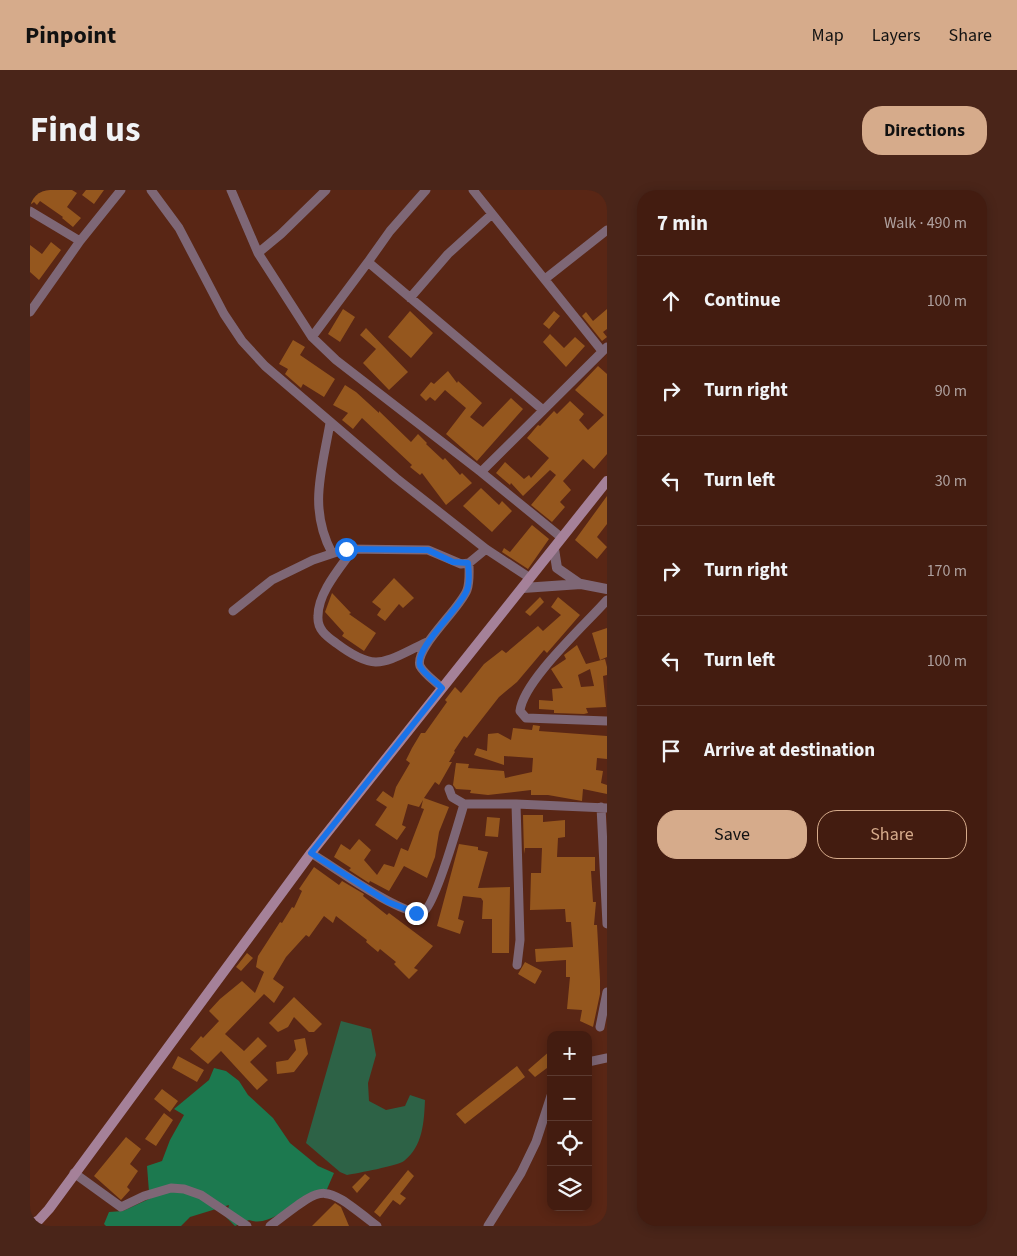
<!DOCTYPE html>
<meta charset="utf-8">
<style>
:root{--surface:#431c10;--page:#4a2519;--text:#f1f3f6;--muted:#afa19f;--line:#5b3a30;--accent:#d6ab8b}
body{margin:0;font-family:"Source Sans 3",sans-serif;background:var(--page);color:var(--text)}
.controls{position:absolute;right:15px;bottom:15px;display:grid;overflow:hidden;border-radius:10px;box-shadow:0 2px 12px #0003}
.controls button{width:45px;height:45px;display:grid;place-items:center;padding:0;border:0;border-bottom:1px solid var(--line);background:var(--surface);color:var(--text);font:25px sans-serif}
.stop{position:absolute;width:15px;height:15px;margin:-11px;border:4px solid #1a73e8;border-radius:50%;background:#fff}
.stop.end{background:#1a73e8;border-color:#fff;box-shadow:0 1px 5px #0008}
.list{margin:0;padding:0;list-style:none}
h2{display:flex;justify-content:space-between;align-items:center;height:65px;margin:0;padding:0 20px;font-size:21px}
h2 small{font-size:16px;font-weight:400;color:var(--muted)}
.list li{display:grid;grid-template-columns:32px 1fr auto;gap:15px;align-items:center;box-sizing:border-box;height:90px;padding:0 20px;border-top:1px solid var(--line)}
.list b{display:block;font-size:19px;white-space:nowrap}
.list em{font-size:16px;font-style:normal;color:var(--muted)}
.actions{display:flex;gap:10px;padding:15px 20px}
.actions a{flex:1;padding:11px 0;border:1px solid var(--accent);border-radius:20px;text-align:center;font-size:18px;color:var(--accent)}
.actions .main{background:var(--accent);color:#111}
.icon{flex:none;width:28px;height:28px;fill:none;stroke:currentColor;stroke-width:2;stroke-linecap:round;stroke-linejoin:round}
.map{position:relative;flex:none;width:577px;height:1036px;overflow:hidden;border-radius:20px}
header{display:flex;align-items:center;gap:30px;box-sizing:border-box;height:70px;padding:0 25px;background:var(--accent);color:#111}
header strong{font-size:24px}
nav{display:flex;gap:28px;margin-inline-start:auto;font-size:18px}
.intro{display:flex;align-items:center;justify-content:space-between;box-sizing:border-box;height:120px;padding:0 30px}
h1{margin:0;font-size:35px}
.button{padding:12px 22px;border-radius:20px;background:var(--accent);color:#111;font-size:18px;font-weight:700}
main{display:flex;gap:30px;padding:0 30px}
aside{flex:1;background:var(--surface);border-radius:20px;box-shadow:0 2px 12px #0003}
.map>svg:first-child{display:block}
</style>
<header>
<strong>Pinpoint</strong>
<nav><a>Map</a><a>Layers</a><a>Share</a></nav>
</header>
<div class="intro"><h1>Find us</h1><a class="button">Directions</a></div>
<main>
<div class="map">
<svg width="577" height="1036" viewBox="0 0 577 1036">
<rect width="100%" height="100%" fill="#592615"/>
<path fill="#2d6246" d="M311,831L341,839L346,865L338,893L339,911L356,920L375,916L380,905L395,910C394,932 393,956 374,971C367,976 328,983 317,985L310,982L276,953Z"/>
<path fill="#1c794f" d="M184,878L196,881L209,891L218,905L243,928L260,953L288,976L304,983L294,1006C286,1008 274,1008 267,1013C252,1022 236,1036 219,1030L205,1036L196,1027L199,1015L160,1027L151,1036H76L74,1034L79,1022L93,1021L134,1002H119L117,976L132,971L140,950L154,925L144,919L179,890Z"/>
<path fill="#95571e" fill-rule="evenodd" d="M0,0H42L47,3L37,17L51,28L43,37L32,28L33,27L10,11L7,15L4,12L0,15Z
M56,0H74L64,14L52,5Z
M21,52L31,60L9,90L0,82V55L12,64Z
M313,119L325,127L310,152L298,144Z
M577,119V139L573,142L577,147L572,151L552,126L556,122L563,131Z
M380,121L403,143L381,168L358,147Z
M524,121L530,126L519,139L513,134Z
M336,138L378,182L359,200L333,173L346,159L330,145Z
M520,144L534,158L545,147L555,156L536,177L513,152Z
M263,150L275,157L270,165L305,189L294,207L273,194L271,198L255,184L258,179L249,174Z
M568,176L577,184V264L564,279L553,269L533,291L541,300L530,312L535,317L522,332L501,315L526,285L520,280L493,306L481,293L480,295L466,283L475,272L494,289L499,285L501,288L519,268L497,248L508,235L510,236L524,221L527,224L540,211L554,224L549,230L558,240L574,225L545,200Z
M418,181L427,193L428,191L452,213L440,227L453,237L481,208L493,219L447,271L416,244L436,218L415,200L405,211L400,207L396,211L390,205L401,192L404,194Z
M315,195L326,202L349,223V221L381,252L388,244L397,253L396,254L413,270L415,268L430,285L432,283L442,293L416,315L392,283L390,285L380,277L382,275L332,228L323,239L312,230L318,223L303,215Z
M451,298L469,315L472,311L482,321L462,342L433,316Z
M577,306V334L567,347L577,357L567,369L545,350Z
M502,335L519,349L498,379L472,362L474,358L480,362Z
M364,388L384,408L373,418L369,414L355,431L347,425L351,419L342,412Z
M302,403L321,423L319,424L346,443L334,461L312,446L314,443L295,422Z
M510,407L514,412L500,426L495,422Z
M528,407L550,425L517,463L514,460L487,492L469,507L437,548L434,546L424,561L425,562L419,572H422L409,595L405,592L394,608L419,617L409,642L405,667L397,688L374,676L359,701L340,691L339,693L319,680L321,678L304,667L311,654L320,660L329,649L341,660L334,670L347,685L354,674L364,677L371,658L378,661L394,619L391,618L393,610L389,617L378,614L372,635L376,637L367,650L345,635L357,617L346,610L353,601L363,608L366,597L380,573L376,570L382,558L391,543H395L417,512L415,510L425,497L431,503L454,474L472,460L476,463L508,436L513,441L531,425L521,417Z
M577,438V467L570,470L562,443Z
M547,455L556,474L575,469L577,477V485L573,486L576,517L556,518L558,523L554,524L524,523V520L509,519V510L523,511L522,499L533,498L521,479L536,469L534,465ZM560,479L564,496L551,497L548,485Z
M503,535L510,536L509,541L577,546V569L567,568L566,580L573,581L571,593L577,595V604L553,599L552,611L518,605H501V600L458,605L440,603L441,600L426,599L423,595L426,573L439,574L438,578L474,581L475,588L502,582L503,568L474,566V575L444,565L447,558L457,561L458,544L468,543L481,550L483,538L502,540Z
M493,625H513V632L535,630V647L528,648L527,667H565V681H561L563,712H566L564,735H567L570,790V804L563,837L550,831L552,820L537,819L540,787H536V770L506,772L505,759L543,757L541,732H536L535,719L500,720L501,683H511L512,658H495L494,664Z
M457,627L470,628L468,647L455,646Z
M429,654L448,657V660L458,662L448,698L480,697L479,763H462V729H452L453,711L451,708L433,706L428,729L434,731L430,744L407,736Z
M284,677L309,695L312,691L334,704L333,706L357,725L359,723L403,756L384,778L388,780L379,789L364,774L366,772L350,759L348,762L336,752L337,750L306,726L303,733L294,726L279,747L276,745L256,767L243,789L254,797L244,813L234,804L195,844L214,861L228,847L237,856L220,872L238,890L227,900L191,861L178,874L160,859L171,846L173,848L189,831L179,821L190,809L212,791L225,803L234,782L226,777L228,766L250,732L252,733L262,717L264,718L272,701L269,699Z
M217,763L223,768L211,781L206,777Z
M495,772L512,781L505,794L488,784Z
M264,807L292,834L284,842H279L264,827L258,837L248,842L239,833Z
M275,848L278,864L264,882L247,884L246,872L258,870L266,860L264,850Z
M521,860V875L505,887L498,880Z
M148,866L174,880L167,892L142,878Z
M487,876L495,887L435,934L426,924Z
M132,899L148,911L140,922L124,909Z
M134,923L143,930L126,956L115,949Z
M96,947L111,959L100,974L108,981L97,997L100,1000L91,1010L64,986Z
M378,980L384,986L370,1004L376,1008L370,1015L363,1010L350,1027L344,1022Z
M335,984L340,988L327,1003L322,997Z
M305,1013L311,1017L319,1036H282Z"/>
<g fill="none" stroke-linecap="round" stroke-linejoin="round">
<path stroke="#7e6776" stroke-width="9" d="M121,0L149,38L194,124L212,151L235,176L366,288L456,359L500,388
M201,0L228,63L282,147L306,170L451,282
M396,0L360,41L338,72L513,220
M443,0L572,161
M0,21L50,51
M228,63L251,44L296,0
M515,89L577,40
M380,108L418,64L462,24
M0,122L50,51L91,0
M282,147L338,72
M300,233C292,280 278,318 302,363
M532,348L451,282L577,157
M324,358C311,377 288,402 288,426C287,439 296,446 306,453C347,484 354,472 397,452
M577,410C555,435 493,491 490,521L496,528L577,531
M203,421L242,390L283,370L316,359L398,360L431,374L439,373L456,359
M412,498C406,492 394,484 390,476C384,458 430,419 437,400C440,392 439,382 439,373
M419,599L422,607L434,614H486L577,618
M486,614L490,750L487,775
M571,617L577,734
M281,663C299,674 378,731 394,721C405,715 429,631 434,614
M570,837L577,802
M558,872L577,868
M44,983L91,1017L114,1006L141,998L154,999L171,1005L217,1036
M240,1036C297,993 290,992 347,1036
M458,1036L491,983L506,952L521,906"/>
<path stroke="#7e6776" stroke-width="10" d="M524,359L527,378L550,394
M493,398L551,394L577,399"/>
<path stroke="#a58199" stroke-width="10" d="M0,1035L9,1030L19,1019L281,663L577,291"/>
</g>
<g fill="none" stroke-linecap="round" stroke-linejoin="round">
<path stroke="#1a73e8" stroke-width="6" d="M316,359L398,360L423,372L438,373C439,382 440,392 437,400C430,419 384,458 390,476C394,484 406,492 412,498L281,663L358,712L386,723"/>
</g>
</svg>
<div class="controls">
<button>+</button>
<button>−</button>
<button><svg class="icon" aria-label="locate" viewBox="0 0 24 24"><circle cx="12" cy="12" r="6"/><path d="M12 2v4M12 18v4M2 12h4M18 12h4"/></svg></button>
<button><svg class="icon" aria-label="layers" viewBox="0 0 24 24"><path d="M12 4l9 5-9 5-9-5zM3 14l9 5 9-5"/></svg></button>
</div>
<div class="stop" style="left:316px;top:359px"></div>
<div class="stop end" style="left:386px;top:723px"></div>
</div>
<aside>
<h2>7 min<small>Walk · 490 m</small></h2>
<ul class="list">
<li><svg class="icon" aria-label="ahead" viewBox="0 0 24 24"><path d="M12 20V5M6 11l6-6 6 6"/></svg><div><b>Continue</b></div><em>100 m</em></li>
<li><svg class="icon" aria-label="right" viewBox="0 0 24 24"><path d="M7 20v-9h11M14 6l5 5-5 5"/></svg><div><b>Turn right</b></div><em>90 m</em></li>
<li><svg class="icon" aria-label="left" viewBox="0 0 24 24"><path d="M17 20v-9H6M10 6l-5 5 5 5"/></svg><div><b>Turn left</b></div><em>30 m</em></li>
<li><svg class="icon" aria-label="right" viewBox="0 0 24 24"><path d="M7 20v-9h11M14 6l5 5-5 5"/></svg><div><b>Turn right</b></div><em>170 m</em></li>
<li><svg class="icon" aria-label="left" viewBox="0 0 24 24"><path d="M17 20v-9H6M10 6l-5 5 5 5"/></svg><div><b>Turn left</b></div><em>100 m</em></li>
<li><svg class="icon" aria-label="arrive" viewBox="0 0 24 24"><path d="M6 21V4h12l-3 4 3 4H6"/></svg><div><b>Arrive at destination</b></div></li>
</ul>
<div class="actions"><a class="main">Save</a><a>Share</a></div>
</aside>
</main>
